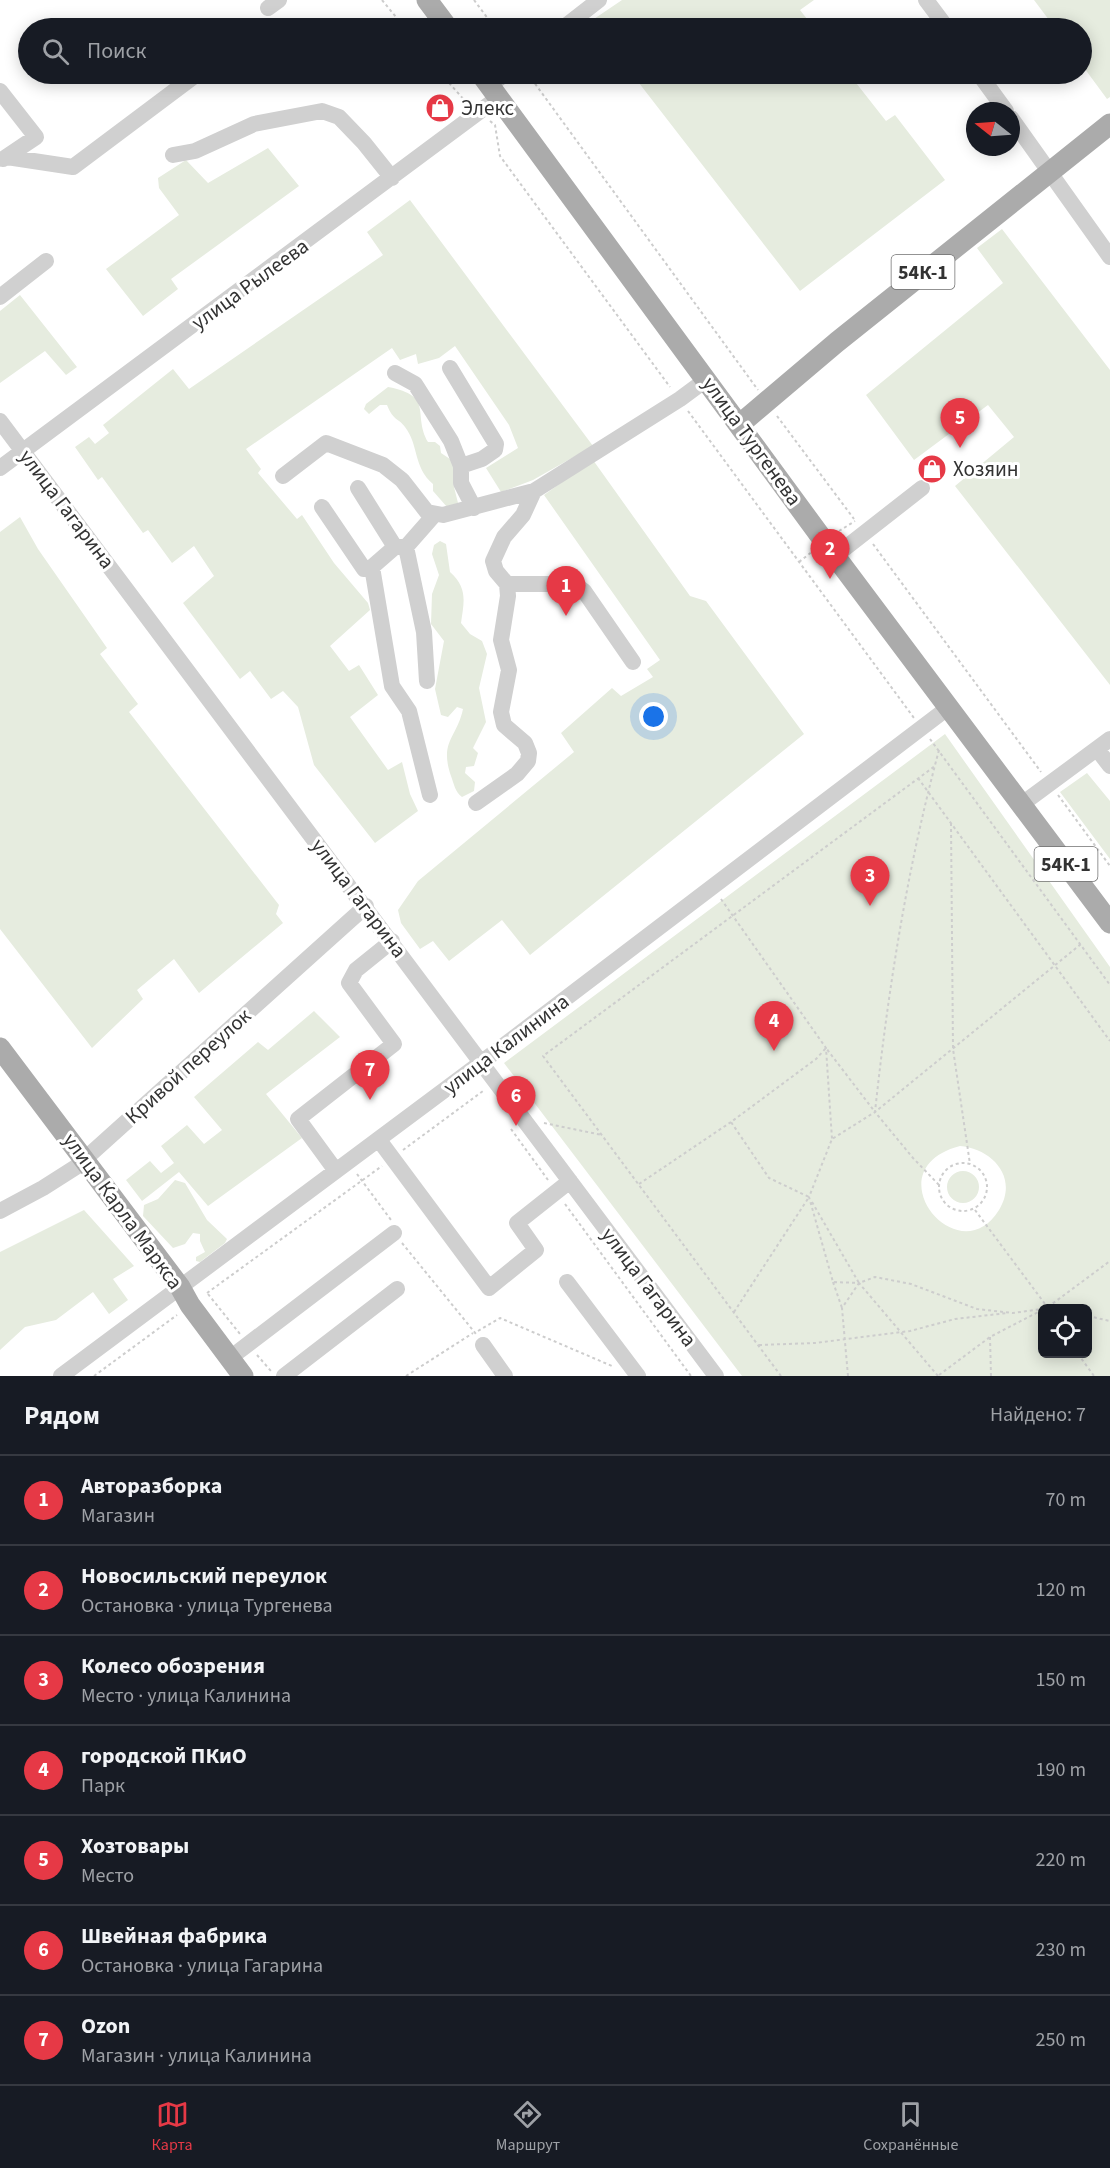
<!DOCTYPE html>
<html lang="ru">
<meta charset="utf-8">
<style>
:root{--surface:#171b24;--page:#242831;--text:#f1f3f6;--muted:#9ea1a6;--line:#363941;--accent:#e63946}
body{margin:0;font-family:"Source Sans 3",sans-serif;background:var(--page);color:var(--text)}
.controls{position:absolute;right:18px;bottom:18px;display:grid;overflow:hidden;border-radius:9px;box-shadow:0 3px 15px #0003}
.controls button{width:54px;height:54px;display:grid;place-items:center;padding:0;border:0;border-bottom:2px solid var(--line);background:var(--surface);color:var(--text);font:30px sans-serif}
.compass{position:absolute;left:966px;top:102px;width:54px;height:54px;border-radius:50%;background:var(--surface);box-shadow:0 3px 15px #0003;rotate:287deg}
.you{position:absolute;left:654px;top:717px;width:21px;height:21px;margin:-15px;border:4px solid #fff;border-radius:50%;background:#1a73e8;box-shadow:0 0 0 9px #1a73e833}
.badge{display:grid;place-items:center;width:39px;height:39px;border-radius:50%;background:var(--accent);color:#fff;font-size:20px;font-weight:700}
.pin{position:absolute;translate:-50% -50px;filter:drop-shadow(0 2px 3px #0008)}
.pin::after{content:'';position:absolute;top:32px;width:21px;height:18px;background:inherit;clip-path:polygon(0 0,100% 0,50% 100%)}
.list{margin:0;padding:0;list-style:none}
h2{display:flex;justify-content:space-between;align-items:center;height:78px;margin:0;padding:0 24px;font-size:26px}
h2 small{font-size:20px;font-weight:400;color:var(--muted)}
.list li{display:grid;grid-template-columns:39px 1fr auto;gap:18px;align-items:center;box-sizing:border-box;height:90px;padding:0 24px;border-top:2px solid var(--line)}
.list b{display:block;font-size:22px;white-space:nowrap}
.list p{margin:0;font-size:20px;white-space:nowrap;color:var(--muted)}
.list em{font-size:20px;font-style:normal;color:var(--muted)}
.icon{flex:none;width:33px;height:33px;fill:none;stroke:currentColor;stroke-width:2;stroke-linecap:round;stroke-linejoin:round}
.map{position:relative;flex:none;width:1110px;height:1376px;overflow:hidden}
.search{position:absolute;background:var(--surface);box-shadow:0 3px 15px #0003;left:18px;right:18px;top:18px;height:66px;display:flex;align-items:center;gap:15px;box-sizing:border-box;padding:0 21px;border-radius:33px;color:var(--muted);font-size:22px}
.sheet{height:708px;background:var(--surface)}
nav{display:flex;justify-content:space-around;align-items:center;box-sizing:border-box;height:84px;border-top:2px solid var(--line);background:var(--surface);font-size:16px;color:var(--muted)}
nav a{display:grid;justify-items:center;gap:3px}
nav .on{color:var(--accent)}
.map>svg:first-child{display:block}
</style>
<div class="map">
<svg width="1110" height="1376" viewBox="0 0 1110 1376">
<rect width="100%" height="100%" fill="#fff"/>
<path fill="#e6ecdf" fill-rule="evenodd" d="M622,0H814L800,10L814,28H597L591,21Z
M1034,0H1110V97L1107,99L1082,65V28H1055Z
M632,74H849L886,121L895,115L945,180L800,291Z
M268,148L299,186L171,279L178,289L143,316L106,269L179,215L159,188L158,178L186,160L208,183Z
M410,200L593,446L533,480L501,492L486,468L518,448L509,425L455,346L439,358L418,364L416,354L400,360L392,348L246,449L261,469L258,473L297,519L302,515L334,563L368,603L370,610L330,646L349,671L359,665L378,695L350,717L388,770L402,762L410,794L418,811L375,843L314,765L298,707L283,691L271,699L250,671L240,679L183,603L214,576L194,546L172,563L148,530L143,533L102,477L98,480L75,447L89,437L95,444L109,433L103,425L173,369L189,389L383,255L367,232Z
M1002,229L1110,370V685L955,486L1014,437L988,405L914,460L866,395L1003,283L977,248Z
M20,295L77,367L66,375L45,351L0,383V311Z
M388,387C435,396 412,414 428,442H435L440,446L441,453L453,461V483L458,503L447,507L433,491V484C413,467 419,445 405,427C398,417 394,422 387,405H380L369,414L364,409L366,404Z
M593,460L690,596L706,601L804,734L530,955L502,920L449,961L433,941L420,949L401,923L398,910L418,881L574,752L561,733L612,688L621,696L653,677L647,669L660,660L544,495Z
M20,517L38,549L107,648L100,654L138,704L129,712L279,905L276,914L283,923L199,993L174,959L137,990L143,999L92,1048L0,929V532Z
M440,541L446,544L450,572C468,588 464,602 461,623L470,634L482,641L487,654L479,688L486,722L473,748L478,753L474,766L466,767L465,773L475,782L474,791L462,797C455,792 454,784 451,776C439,741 457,738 463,709L457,707L448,717L441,715L435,689L444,641L431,624L432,594L439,575L432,554L434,545Z
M945,734L1110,967V1376H742L504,1063ZM960,1146C992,1149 1019,1177 999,1210C958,1276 871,1169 960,1146ZM1042,1308H1088V1354H1042Z
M1087,773L1110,801V859L1060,792Z
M314,1011L340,1037L266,1094L302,1138L208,1206L179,1172L142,1201L126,1180L150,1161L161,1173L174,1163L161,1146L187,1125L204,1144L222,1130L194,1097L258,1042L268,1050Z
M947 1187a16 16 0 1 1 32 0a16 16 0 1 1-32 0Z
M175,1180L185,1183L207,1220L227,1239L225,1243L200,1262L196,1261V1257L205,1252L200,1241V1234L193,1233L185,1244L173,1248L143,1216L144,1205L158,1199Z
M84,1210L134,1266L113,1279L128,1300L109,1314L93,1292L56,1320L25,1327L0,1350V1252Z"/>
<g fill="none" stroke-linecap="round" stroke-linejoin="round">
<path stroke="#cdcdcd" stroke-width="2" stroke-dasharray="3 3" stroke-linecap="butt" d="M382,0L405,28
M474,0L495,28
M441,74L467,103
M528,74L758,390
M490,121L495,125L500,156L670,387
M688,411L914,718
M777,416L854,519
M839,531L855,521
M873,544L1041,772
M799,562L813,551
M930,739L1110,985
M939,750C907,869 888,990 875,1112L913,1158L939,1185
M918,778L1110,1041
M1058,795L1110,866
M951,823L953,1049L970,1164
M721,899L826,1048L832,1139
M544,1123L602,1135
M511,1129L548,1180
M403,1150L483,1091
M939 1187a24 24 0 1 1 48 0a24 24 0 1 1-48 0Z
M357,1174L391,1220
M639,1184L731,1122
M812,1202L859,1283
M565,1204L691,1376
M975,1210L1048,1308
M402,1243L476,1334
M833,1282L842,1308
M207,1293L382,1166
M208,1294L240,1334
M1048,1307L1110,1261
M734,1312L809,1197L769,1178L731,1122L816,1059L826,1048L875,1112
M1088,1316L1110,1321
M478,1331L500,1318L612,1366
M990,1337L991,1376
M759,1345L815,1343L910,1331L955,1319L1007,1313
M1078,1354L1094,1376
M257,1355L271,1371
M939,1375L990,1337L1042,1310
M94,1376L177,1315
M406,1376L473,1333
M781,1376L543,1056L935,766
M848,1376L842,1308L859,1283L875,1277L911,1284L977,1309L1013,1313L1042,1309
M938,1376L859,1283L833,1282L809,1197L832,1139L875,1112L1081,944"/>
<path stroke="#d0d0d0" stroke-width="16" d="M926,0L947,28
M268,8L279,0
M563,28L599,0
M979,74L1006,111
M490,85L505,74
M0,91L36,137L3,159
M1011,118L1110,257
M173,155L195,151L254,124L322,111L339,117L364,143L392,178
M7,157L73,167L197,74
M0,297L46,261
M450,368L496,444L495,450L482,459L461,466
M395,373L415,384L451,441L461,466V483L474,508
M0,421L716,1376
M0,468L499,97
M283,476L326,443L383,465L402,480L427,512L443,515L534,491
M358,488L395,547H405
M322,507L364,569L372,567
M395,547L372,567L392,686L409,711L430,795
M835,556L922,488
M507,584H574L584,591L633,662
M427,681L424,632L406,547L435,514
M1097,749L1110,766
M476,803L517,774L528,761L529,753L525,743L504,725L501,712L509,670L501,640L508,596L507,584L496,571L493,561L504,537L523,515L534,491L680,399L707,379
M1022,804L1110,739
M379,1140L489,1288L536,1250L517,1223L570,1181
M336,1171L298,1119L394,1044L349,983L356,970L392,941
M0,1211L43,1188L76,1167L366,906
M567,1282L638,1376
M483,1345L505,1376
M230,1358L394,1233
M61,1376L482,1062L949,707
M284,1376L397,1289"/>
<path stroke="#ababab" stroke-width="21" d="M427,0L448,28
M481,74L835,556L1110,923
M739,425L837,342L1110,124
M0,1048L180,1287L190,1305L243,1376"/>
</g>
<defs>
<g id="shop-disc" transform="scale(1.5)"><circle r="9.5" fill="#e63946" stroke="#fff"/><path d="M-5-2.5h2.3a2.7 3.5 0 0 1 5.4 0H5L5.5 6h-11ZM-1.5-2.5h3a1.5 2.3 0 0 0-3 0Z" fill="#fff"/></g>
</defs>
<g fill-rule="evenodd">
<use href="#shop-disc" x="440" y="108"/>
<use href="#shop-disc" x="932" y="469"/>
</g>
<g text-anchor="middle" stroke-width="6" stroke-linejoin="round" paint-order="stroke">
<g fill="#fff" stroke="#707070" stroke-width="1.5">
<rect x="891.5" y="255" width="63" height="34" rx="4.5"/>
<rect x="1034.5" y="847" width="63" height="34" rx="4.5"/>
</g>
<g font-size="20" font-weight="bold" fill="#333">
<text x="923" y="279">54К-1</text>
<text x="1066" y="871">54К-1</text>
</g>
<g font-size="21" fill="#333" stroke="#fff" text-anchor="start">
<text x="461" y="115">Элекс</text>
<text x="953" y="476">Хозяин</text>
</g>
<g font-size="21" fill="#333" stroke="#fff">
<text transform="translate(250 284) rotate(-36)" y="7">улица Рылеева</text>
<text transform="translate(752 441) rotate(54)" y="7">улица Тургенева</text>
<text transform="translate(67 509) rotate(53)" y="7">улица Гагарина</text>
<text transform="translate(359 898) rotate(53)" y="7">улица Гагарина</text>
<text transform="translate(506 1044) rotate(-37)" y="7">улица Калинина</text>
<text transform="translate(188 1066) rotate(-42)" y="7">Кривой переулок</text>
<text transform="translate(123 1211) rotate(54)" y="7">улица Карла Маркса</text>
<text transform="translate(649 1287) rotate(53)" y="7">улица Гагарина</text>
</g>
</g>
</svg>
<div class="controls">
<button><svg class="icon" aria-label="locate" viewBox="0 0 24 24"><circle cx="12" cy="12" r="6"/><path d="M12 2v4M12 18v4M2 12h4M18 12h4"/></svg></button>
</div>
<svg class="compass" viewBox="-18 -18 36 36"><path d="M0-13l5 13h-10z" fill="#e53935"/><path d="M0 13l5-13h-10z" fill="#9ea1a6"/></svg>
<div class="you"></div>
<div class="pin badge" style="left:566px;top:616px">1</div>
<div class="pin badge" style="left:830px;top:579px">2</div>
<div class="pin badge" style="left:870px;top:906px">3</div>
<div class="pin badge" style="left:774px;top:1051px">4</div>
<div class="pin badge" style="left:960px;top:448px">5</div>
<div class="pin badge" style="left:516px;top:1126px">6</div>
<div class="pin badge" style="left:370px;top:1100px">7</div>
<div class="search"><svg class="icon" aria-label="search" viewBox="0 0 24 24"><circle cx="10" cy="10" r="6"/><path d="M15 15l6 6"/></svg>Поиск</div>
</div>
<section class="sheet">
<h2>Рядом<small>Найдено: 7</small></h2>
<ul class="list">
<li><span class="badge">1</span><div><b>Авторазборка</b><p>Магазин</p></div><em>70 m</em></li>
<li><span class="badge">2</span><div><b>Новосильский переулок</b><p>Остановка · улица Тургенева</p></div><em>120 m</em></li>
<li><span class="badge">3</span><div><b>Колесо обозрения</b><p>Место · улица Калинина</p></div><em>150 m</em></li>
<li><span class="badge">4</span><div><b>городской ПКиО</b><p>Парк</p></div><em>190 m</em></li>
<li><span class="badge">5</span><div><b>Хозтовары</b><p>Место</p></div><em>220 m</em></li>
<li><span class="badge">6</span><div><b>Швейная фабрика</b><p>Остановка · улица Гагарина</p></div><em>230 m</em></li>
<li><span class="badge">7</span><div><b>Ozon</b><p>Магазин · улица Калинина</p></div><em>250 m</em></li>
</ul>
</section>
<nav>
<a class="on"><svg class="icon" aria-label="map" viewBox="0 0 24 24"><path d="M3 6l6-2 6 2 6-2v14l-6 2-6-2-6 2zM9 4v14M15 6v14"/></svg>Карта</a>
<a><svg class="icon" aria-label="directions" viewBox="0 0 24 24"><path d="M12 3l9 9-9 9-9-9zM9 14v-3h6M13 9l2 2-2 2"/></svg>Маршрут</a>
<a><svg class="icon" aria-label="saved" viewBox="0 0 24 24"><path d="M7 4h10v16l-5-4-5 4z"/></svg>Сохранённые</a>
</nav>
